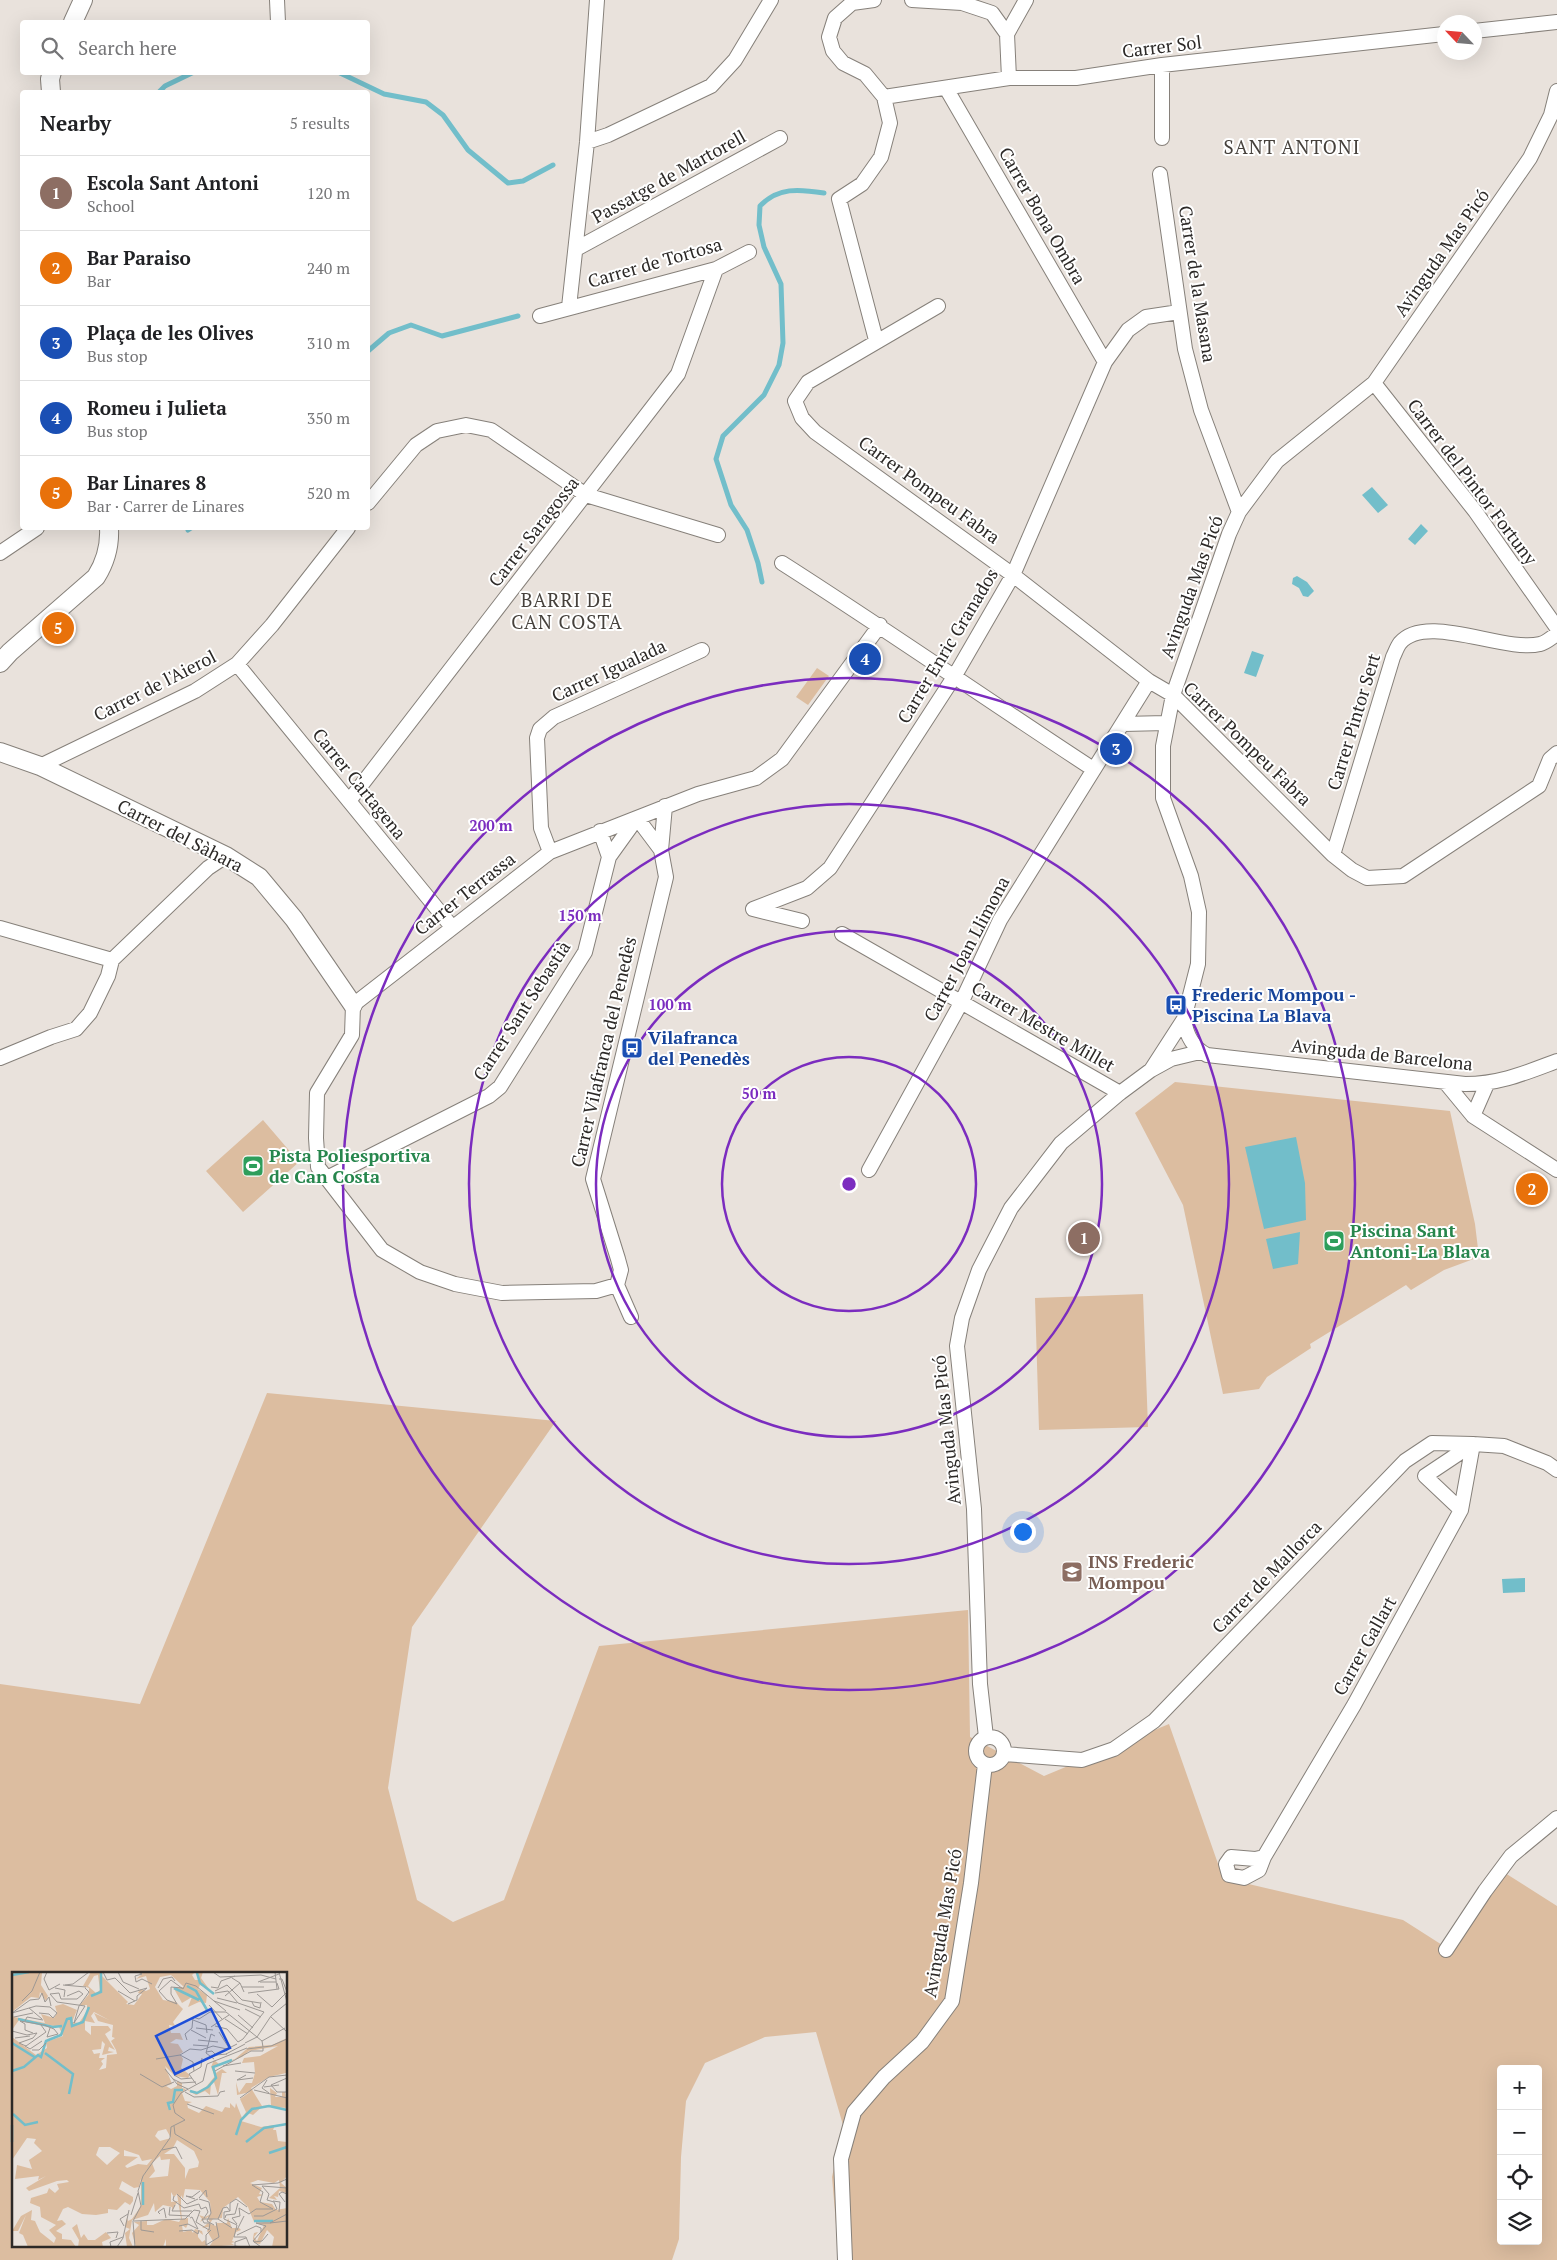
<!DOCTYPE html>
<meta charset="utf-8">
<style>
:root{--surface:#fff;--page:#f2f2f2;--text:#202124;--muted:#757577;--line:#e0e0e0;--accent:#b45309}
body{margin:0;font-family:"PT Serif",serif;background:var(--page);color:var(--text)}
.controls{position:absolute;right:15px;bottom:15px;display:grid;overflow:hidden;border-radius:5px;box-shadow:0 5px 20px #0002}
.controls button{width:45px;height:45px;display:grid;place-items:center;padding:0;border:0;border-bottom:1px solid var(--line);background:var(--surface);color:var(--text);font:25px sans-serif}
.compass{position:absolute;left:1437px;top:15px;width:45px;height:45px;border-radius:50%;background:var(--surface);box-shadow:0 5px 20px #0002;rotate:296deg}
.you{position:absolute;left:1022px;top:1531px;width:18px;height:18px;margin:-12px;border:4px solid #fff;border-radius:50%;background:#1a73e8;box-shadow:0 0 0 8px #1a73e833}
.badge{display:grid;place-items:center;width:32px;height:32px;border-radius:50%;background:var(--accent);color:#fff;font-size:16px;font-weight:700}
.pin{position:absolute;translate:-50% -50%;border:2px solid #fff;box-shadow:0 1px 5px #0006}
.list{margin:0;padding:0;list-style:none}
h2{display:flex;justify-content:space-between;align-items:center;height:65px;margin:0;padding:0 20px;font-size:21px}
h2 small{font-size:16px;font-weight:400;color:var(--muted)}
.list li{display:grid;grid-template-columns:32px 1fr auto;gap:15px;align-items:center;box-sizing:border-box;height:75px;padding:0 20px;border-top:1px solid var(--line)}
.list b{display:block;font-size:19px;white-space:nowrap}
.list p{margin:0;font-size:16px;white-space:nowrap;color:var(--muted)}
.list em{font-size:16px;font-style:normal;color:var(--muted)}
.icon{flex:none;width:28px;height:28px;fill:none;stroke:currentColor;stroke-width:2;stroke-linecap:round;stroke-linejoin:round}
.map{position:relative;flex:none;width:1557px;height:2260px;overflow:hidden}
.search{position:absolute;background:var(--surface);box-shadow:0 5px 20px #0002;left:20px;top:20px;width:350px;height:55px;display:flex;align-items:center;gap:12px;box-sizing:border-box;padding:0 18px;border-radius:5px;color:var(--muted);font-size:19px}
.panel{position:absolute;background:var(--surface);box-shadow:0 5px 20px #0002;left:20px;top:90px;width:350px;height:440px;border-radius:5px}
.map>svg:first-child{display:block}
</style>
<div class="map">
<svg width="1557" height="2260" viewBox="0 0 1557 2260">
<rect width="100%" height="100%" fill="#e9e2dc"/>
<path fill="#dcbda0" fill-rule="evenodd" d="M817,668L829,676L808,705L796,697Z
M1175,1082L1450,1111L1475,1224L1479,1257L1444,1270L1411,1290L1406,1285L1310,1344L1311,1348L1267,1377L1259,1389L1223,1394L1183,1205L1135,1113Z
M263,1120L299,1162L243,1212L206,1171Z
M1143,1294L1148,1427L1039,1430L1035,1298Z
M267,1393L556,1421L412,1627L388,1788L417,1900L453,1922L504,1900L599,1646L968,1610L970,1737L1044,1776L1169,1724L1223,1878L1403,1920L1450,1950L1505,1873L1557,1906V2260H839L832,2177L843,2125L816,2032L765,2037L705,2063L686,2101L681,2157L679,2239L672,2260H0V1684L140,1704ZM14,1974H286V2246H14ZM1501,2069H1538V2241H1501Z"/>
<path fill="#72beca" d="M1372,487L1388,505L1378,513L1362,495Z
M1421,524L1428,531L1415,545L1408,539Z
M1297,576L1307,582L1314,591L1308,597L1303,596L1299,588L1292,584L1293,578Z
M1252,651L1264,655L1256,677L1244,673Z
M1296,1137L1305,1183L1306,1220L1264,1229L1245,1147Z
M1300,1232L1298,1264L1273,1269L1266,1239Z
M1525,1578V1592L1503,1593L1502,1579Z"/>
<g fill="none" stroke-linecap="round" stroke-linejoin="round">
<path stroke="#72beca" stroke-width="5" d="M338,72L384,94L426,102L443,115L468,150L508,183L523,181L553,165
M159,92L165,86L194,72
M368,351L389,333L411,325L442,336L518,316
M188,530L191,528
M762,582L758,563L747,530L731,505L716,459L723,436L764,395L779,365L783,343L781,284L764,247L759,225L760,206C778,187 799,189 824,193"/>
<g stroke="#86807a" stroke-width="16">
<path id="minor" d="M277,0L278,22
M874,0L852,3L835,18L829,37L833,51L843,63L865,74L884,97L890,123L881,157L862,184L839,199L876,340
M912,0L962,3L992,13L1007,34
M1474,31L1557,22
M1162,65V138
M1009,78L1007,34L1026,0
M946,88L1105,362
M884,97L1009,78H1076L1162,65L1444,34
M587,142L608,135L711,86L735,60L771,0
M1160,174L1185,349L1201,410L1239,512
M576,249L780,138
M938,306L808,382L795,401L802,418L815,432L1013,575L1149,681L1173,695L1333,855L1352,870L1367,878L1403,876L1539,786L1550,759L1557,753
M569,307L587,142L597,0
M540,316L716,269L749,252
M1374,383L1475,511L1557,628
M368,503L416,445L437,431L466,425L491,430L586,495L718,535
M0,553L37,528
M782,563C887,630 989,701 1093,769
M237,664L452,927
M1123,724L1166,723
M40,766L195,691L237,664L272,625L348,528
M349,801L678,374L716,269
M637,818L661,850
M600,831L609,857
M550,852L541,828L537,738L540,729L554,717L702,650
M1333,855L1393,657C1395,653 1397,647 1400,643C1426,612 1504,653 1540,644C1546,643 1552,637 1557,634
M802,921L753,909L807,888L830,868L954,677L1013,575L1105,362L1128,330L1146,317L1179,312
M0,928L112,960
M842,934L1120,1093
M1184,1019C1186,1034 1193,1048 1207,1055L1465,1084C1500,1084 1525,1073 1557,1061
M0,1058L51,1037L76,1029L90,1013L108,976L112,960L208,868L226,856
M1151,1070L1184,1019L1198,964L1199,912L1191,876L1163,798V746L1173,695L1229,534L1239,512L1277,461L1374,383L1530,158L1551,115L1557,91
M1445,1082L1473,1116L1557,1170
M1473,1116L1487,1084
M869,1170L962,1001L1000,920L1149,681
M327,1178L489,1096L500,1087L585,952L609,857L637,818
M617,1285L596,1291L502,1293L455,1284L420,1272L382,1250L318,1167L316,1138L317,1093L352,1035L353,1005L550,852L698,794L756,778L782,759L880,625
M631,1317L617,1285L621,1270L618,1259L593,1179L666,877L661,850L665,806
M1461,1510L1425,1476L1473,1444
M976 1751a14 14 0 1 1 28 0a14 14 0 1 1-28 0Z
M986,1737L980,1684L974,1509L957,1346L962,1318L979,1270L1011,1208L1061,1143L1120,1093L1151,1070L1171,1059L1200,1052
M1004,1754L1082,1760L1114,1749L1154,1721L1405,1461L1432,1443L1473,1444L1504,1446L1547,1463L1557,1470
M1264,1857L1255,1859L1231,1857L1226,1864L1229,1875L1244,1878L1259,1870L1264,1857L1354,1705L1461,1510L1473,1444
M1446,1950L1485,1891L1511,1856L1557,1818
M845,2260L841,2159L854,2112L884,2077L922,2042L952,2001L971,1883L985,1764"/>
</g>
<g stroke="#86807a" stroke-width="20">
<path id="tertiary" d="M73,22L83,0
M51,92L50,79L52,72
M0,663L10,652L96,577C106,561 110,546 109,528
M0,752L40,766L226,856L259,877L294,919L353,1005"/>
</g>
<use href="#minor" stroke="#fff" stroke-width="14"/>
<use href="#tertiary" stroke="#fff" stroke-width="18"/>
</g>
<g fill="none" stroke="#7b2cbf" stroke-width="2.5">
<circle cx="849" cy="1184" r="127"/>
<circle cx="849" cy="1184" r="253"/>
<circle cx="849" cy="1184" r="380"/>
<circle cx="849" cy="1184" r="506"/>
</g>
<defs>
<g id="bus-square" transform="scale(1.125)"><rect x="-9" y="-9" width="18" height="18" rx="4" fill="#1a4fb4" stroke="#fff"/><path d="M-5-6H5V4H4V6H2V4H-2V6H-4V4H-5ZM-3.5-4V0h7V-4ZM-3.5 1.2v1.5H-2V1.2ZM2 1.2v1.5H3.5V1.2Z" fill="#fff"/></g>
<g id="stadium-square" transform="scale(1.125)"><rect x="-9" y="-9" width="18" height="18" rx="4" fill="#2e9e5b" stroke="#fff"/><path d="M0-5a6.5 5 0 1 0 0 10a6.5 5 0 1 0 0-10ZM-3.5-1.8h7v3.6h-7Z" fill="#fff"/></g>
<g id="school-square" transform="scale(1.125)"><rect x="-9" y="-9" width="18" height="18" rx="4" fill="#8d6e63" stroke="#fff"/><path d="M0-5L7-2L0 1L-7-2ZM-4 1L0 2.5L4 1V4Q0 6-4 4Z" fill="#fff"/></g>
</defs>
<g fill-rule="evenodd">
<use href="#bus-square" x="1176" y="1005"/>
<use href="#bus-square" x="632" y="1048"/>
<use href="#stadium-square" x="253" y="1166"/>
<use href="#stadium-square" x="1334" y="1241"/>
<use href="#school-square" x="1072" y="1572"/>
</g>
<g text-anchor="middle" stroke-width="4" stroke-linejoin="round" paint-order="stroke">
<g font-size="18" fill="#2c2927" stroke="#fff">
<text transform="translate(1162 47) rotate(-7)" y="6">Carrer Sol</text>
<text transform="translate(669 177) rotate(-29)" y="6">Passatge de Martorell</text>
<text transform="translate(1042 216) rotate(60)" y="6">Carrer Bona Ombra</text>
<text transform="translate(1442 253) rotate(-55)" y="6">Avinguda Mas Picó</text>
<text transform="translate(655 263) rotate(-16)" y="6">Carrer de Tortosa</text>
<text transform="translate(1197 284) rotate(81)" y="6">Carrer de la Masana</text>
<text transform="translate(1472 482) rotate(53)" y="6">Carrer del Pintor Fortuny</text>
<text transform="translate(929 490) rotate(36)" y="6">Carrer Pompeu Fabra</text>
<text transform="translate(534 532) rotate(-52)" y="6">Carrer Saragossa</text>
<text transform="translate(1192 587) rotate(-70)" y="6">Avinguda Mas Picó</text>
<text transform="translate(948 646) rotate(-59)" y="6">Carrer Enric Granados</text>
<text transform="translate(609 671) rotate(-25)" y="6">Carrer Igualada</text>
<text transform="translate(155 686) rotate(-27)" y="6">Carrer de l'Aierol</text>
<text transform="translate(1354 722) rotate(-73)" y="6">Carrer Pintor Sert</text>
<text transform="translate(1247 744) rotate(44)" y="6">Carrer Pompeu Fabra</text>
<text transform="translate(359 784) rotate(51)" y="6">Carrer Cartagena</text>
<text transform="translate(180 836) rotate(27)" y="6">Carrer del Sàhara</text>
<text transform="translate(465 894) rotate(-38)" y="6">Carrer Terrassa</text>
<text transform="translate(967 949) rotate(-62)" y="6">Carrer Joan Llimona</text>
<text transform="translate(522 1011) rotate(-57)" y="6">Carrer Sant Sebastià</text>
<text transform="translate(1043 1027) rotate(30)" y="6">Carrer Mestre Millet</text>
<text transform="translate(604 1052) rotate(-77)" y="6">Carrer Vilafranca del Penedès</text>
<text transform="translate(1382 1055) rotate(6)" y="6">Avinguda de Barcelona</text>
<text transform="translate(947 1430) rotate(-96)" y="6">Avinguda Mas Picó</text>
<text transform="translate(1267 1577) rotate(-46)" y="6">Carrer de Mallorca</text>
<text transform="translate(1365 1646) rotate(-61)" y="6">Carrer Gallart</text>
<text transform="translate(943 1923) rotate(-80)" y="6">Avinguda Mas Picó</text>
</g>
<g font-size="18" font-weight="bold" fill="#164399" stroke="#fff" text-anchor="start">
<text x="1192" y="1001">Frederic Mompou -<tspan x="1192" dy="21">Piscina La Blava</tspan></text>
<text x="648" y="1044">Vilafranca<tspan x="648" dy="21">del Penedès</tspan></text>
</g>
<g font-size="18" font-weight="bold" fill="#27864d" stroke="#fff" text-anchor="start">
<text x="269" y="1162">Pista Poliesportiva<tspan x="269" dy="21">de Can Costa</tspan></text>
<text x="1350" y="1237">Piscina Sant<tspan x="1350" dy="21">Antoni-La Blava</tspan></text>
</g>
<g font-size="18" font-weight="bold" fill="#785e54" stroke="#fff" text-anchor="start">
<text x="1088" y="1568">INS Frederic<tspan x="1088" dy="21">Mompou</tspan></text>
</g>
<g font-size="19" letter-spacing="1" fill="#46413c" stroke="#fff">
<text x="1292" y="154">SANT ANTONI</text>
<text x="567" y="607">BARRI DE<tspan x="567" dy="22">CAN COSTA</tspan></text>
</g>
</g>
<g transform="translate(12 1972)">
<rect width="275" height="275" fill="#e9e2dc"/>
<path d="M30,0L29,13L36,24L34,29L28,20L27,26L19,25L0,40V1ZM79,0H91L90,4L116,30L114,32L122,33L130,22L126,21L128,17L134,19L138,17L134,4L124,7L130,2L127,0H183L180,3L183,8H187L184,0H191L189,6L197,17L188,13L186,17L195,23L194,31L187,30L176,35L180,25L170,31L161,15H172L159,3L148,5L143,15L151,28L164,30L171,37L161,50L163,54L157,53L159,61H168L171,68L164,67L158,71L166,72L171,80L168,82L171,87L169,96L178,103L176,106L163,104L153,94L160,112L154,114L159,117L165,114V109L170,111V116L174,117L170,121L173,129L180,130L175,132L176,136L187,141L194,134L210,140L213,135L218,136V131L223,136L224,131L230,146L234,140L228,127L238,120L225,123L224,110L227,121L234,111H240L243,101L242,90L230,91L232,86L248,84L266,74L237,79L230,85L202,95L204,101L210,97L215,101H210L206,123L202,110L199,112L198,123L193,119L184,123L175,118L185,120L194,115L203,104L199,95L202,88L207,92L223,87L237,75L260,73L275,66L274,101L257,105L239,116L250,134L259,133L258,116L265,121L263,125H270V120H273L275,136L251,134L241,143L236,141L229,149L249,155L263,153L261,158H264L266,169L275,170V204L269,211L275,216V221L267,219L266,225L262,224L265,228L257,226L268,216L267,208L262,211L246,208L238,211L250,216L247,222L251,223L245,225L248,230L260,232L264,238L275,236V275H260L262,265L255,258L248,272L242,271L241,266L242,261L246,260L242,265L245,269L252,253L246,252L244,251L253,250H242L236,235L226,225L211,236L210,246L201,247L198,251L196,245L188,250L190,247L187,243L193,245L199,242L198,230L188,218L173,217L171,227L169,223V238L170,247L176,246V252L174,256L170,253L171,260L179,258L181,261L183,257L190,259L191,263L186,259V265L190,270L193,268L196,275H154V267L151,275H124L120,261L127,253L122,250L135,249V253H141L154,247L167,250L169,247L165,222L162,225L159,220V230L166,229L160,238V235L151,233L143,240L142,231L136,243L120,248L117,266L121,275H115L113,261L118,257L113,255L114,249L115,246L116,249L120,247L129,234V207L127,215L122,216L110,209L107,217L121,225V229L118,233L113,230L105,238L96,237V241L84,243L70,242L56,235L51,237L45,249L50,248L54,252L44,259L50,262V267L59,268L64,275H16L11,263L7,261L14,243L6,259H0L9,244L20,238L19,248L23,249L28,260L42,271L44,266L37,258L44,253L29,245L28,235L18,231L19,226L35,221L37,216L43,221L47,217L45,212L57,210L55,208L45,209L17,219L14,216L34,204L26,208L27,204L3,207L5,193L20,197L17,188L30,179L22,171L24,167L15,166L0,188V65L24,83L35,76L34,70L51,64L47,55L13,48H7L0,58V42L2,45L33,51L29,42L42,46L45,41L43,34L51,32L65,38L60,50L67,51L75,39V33H68L77,22V16L71,14ZM86,3L88,18L84,21L76,14L82,4ZM82,40L97,48L82,41L86,49L101,53L100,65L103,66L99,69L104,78L105,82L95,83L94,96L87,98L91,92L89,89L93,86H87L88,81L82,82L80,78L89,77L90,69L93,72L90,83L102,80L96,79L97,75L103,78L93,62L99,58L96,54H79V63L73,58V49L83,51L79,44ZM154,157L159,166L148,169L143,164L146,159ZM165,168L182,179L187,190L186,195L177,197L173,207V196L162,182H152L161,176ZM87,175H98L108,181L95,193L84,183ZM112,178L127,183L130,189L140,187L135,193L126,192L115,196L113,194L126,185L112,184ZM148,184L149,188L158,187L156,204L137,206L143,199L140,191ZM216,246L220,256H227L229,258L224,260L220,269L223,270L219,271L222,273L197,275L201,269L195,259L197,255L190,256L196,251L204,254L205,251H215ZM65,252L69,266L72,262L76,268H83L94,260L99,266L90,270L91,275H66L67,268L60,256Z" fill="#dcbda0" fill-rule="evenodd"/>
<path fill="none" stroke="#72beca" stroke-width="2.5" d="M185,1L188,11L202,22M0,3L17,0M175,14L184,19L195,38M162,16L187,28M79,24L89,20V0M6,47L41,55L50,54M0,71L24,86M33,81L61,102L57,122M0,99L12,95L26,83L29,85L34,69L49,63L55,47L59,46L60,54L71,50L77,35M178,119L185,121L196,115L204,106L201,95L220,88M158,138L156,131L161,130L163,118H171M1,142L13,153L26,150M0,153V170M224,163L229,148L240,137L257,134L275,138M234,170L252,156L275,152M257,181L275,175M131,210V233M242,249H261"/>
<path fill="none" stroke="#9d9894" stroke-width="1" d="M35,0L32,7L37,18L48,12M91,0L95,8L103,6L118,21L135,16M106,0L111,10L127,17M201,0L208,5L249,3L264,7M263,0L265,17M267,0L275,30M220,6L228,11L232,20M124,10L123,4L130,2L126,0M124,10L130,7L140,12M246,10L267,2M248,10H264M51,13L74,15M53,13L61,12L77,0M184,14L214,39M199,15L206,16L209,9L223,4M230,15H252M43,16L53,18L52,25M146,16L151,7L160,5L163,9M171,17L174,11L184,14M106,19L123,29M203,19L215,13L230,28L248,31M203,21L216,19L226,31L252,40M236,21L267,17L265,11M245,22L260,35M213,24L228,11M205,26L225,31M49,27L47,21L38,22L45,30L73,34L62,51L67,34M49,27H65L71,22L67,19L55,24M10,29L20,19L28,0M202,29L228,38M240,30L242,34L248,36L249,30M116,32L125,28V24L135,16M165,32L155,28L147,19L159,8L171,17M165,32L159,22V15L170,16M197,33L210,47M67,34L77,20L73,16M260,35L275,20L270,7H267M17,36L30,47M233,37L249,45M214,40L250,69L251,75M0,41L24,34L38,35L45,41L41,46L37,42L27,41M0,41L18,28L27,27L30,21L33,30L37,25L39,34M226,43L241,56M259,44L275,31M2,45L21,41M181,45L187,47L198,40H214M259,45L275,60M213,47L236,62M181,48L194,53L195,61M13,49L15,45L31,48M203,54L215,57L226,70L231,67M199,55L217,43M184,56L201,58M179,58L194,66M0,59L15,63L25,61L21,66L7,71L14,74L34,60L29,53M207,60L217,76M21,61L13,58V52L8,49L32,53L42,57L46,62L35,65L38,56M3,66L18,64M231,67L252,40M175,68L173,62L180,56L181,45M186,68L206,70M250,69L273,56M233,71L245,65L259,44M181,73L196,74M13,74L18,77L30,69M235,77L259,74L275,67M20,78H27L34,71M194,80L200,79L204,83L215,82M214,82L233,72M168,83L178,77L189,78L201,74L215,77L225,72M168,83L181,90L182,99M144,87L168,83M202,87L194,81L199,62L203,64M211,94L229,91M153,97L165,112L176,117M203,99L239,79H251V76M223,99L243,101M128,102L150,115L162,110M162,103L169,107L180,106M234,103L225,108L241,106M257,105L275,103M275,106L259,113L265,120H275M161,107L169,111L184,110M255,108L250,116L257,121M184,112L177,102L189,95L190,86M252,115L267,113M242,118L275,126M173,120L182,125L206,124L208,120L213,119M228,126L257,105M175,132L202,142M162,154L163,162L190,178M150,178L164,175L170,187M240,213L266,211L275,207M250,214L275,216M165,222L175,232L186,227M162,224L161,228L172,236L187,232L189,237L194,235L196,240L192,246M187,226L194,218L195,225M183,227L174,224L180,225L188,219M187,227L197,230L199,241L195,249L202,253M261,229L268,230L267,240M273,230L267,222L270,220L275,222M163,233L160,239H180M158,235L157,243L178,244M188,239L184,250L197,258M218,239V231L224,227L235,235M148,242L146,240L152,236L154,246M119,243L126,221M242,244H251L265,237L262,230L255,228L257,222L250,214M213,246L214,243L223,242L226,231M206,247L220,256M122,249L173,247L182,238L188,239M129,249V258L142,260M258,251L275,249M225,252L220,246L228,244L227,236L237,242L244,237H261L248,230L251,220L240,213M112,254L108,247L116,242M167,254L176,252L186,257L180,245L178,246M197,258L198,251H192L190,247H206L211,236L215,235L218,239L212,240V247L225,253L222,265H234L238,275M199,258L194,263V273L207,265L204,250M225,258L232,244M167,259L180,258L186,262L187,258M95,261L106,260L104,266M225,263L244,254L249,256V260M242,270L250,269L256,262M99,275L98,270L111,265M105,275L111,266L117,238M123,275L121,249L129,234L126,219L131,204L158,166L159,155L173,148L163,141L161,133L169,121L191,109L195,92L235,76M229,275L223,274V270L234,266M249,275L241,269L254,254L244,251H258L275,242"/>
<path fill="#1d4ed8" fill-opacity="0.15" stroke="#1d4ed8" stroke-width="2.5" d="M199,37L218,76L163,102L144,64Z"/>
<rect width="275" height="275" fill="none" stroke="#2c2927" stroke-width="2.5"/>
</g>
<circle cx="849" cy="1184" r="8" fill="#7b2cbf" stroke="#fff" stroke-width="2.5"/>
<g font-size="15" text-anchor="middle" font-weight="bold" fill="#7b2cbf" stroke="#fff" stroke-width="4" stroke-linejoin="round" paint-order="stroke">
<text x="491" y="831">200 m</text>
<text x="580" y="921">150 m</text>
<text x="670" y="1010">100 m</text>
<text x="759" y="1099">50 m</text>
</g>
</svg>
<div class="controls">
<button>+</button>
<button>−</button>
<button><svg class="icon" aria-label="locate" viewBox="0 0 24 24"><circle cx="12" cy="12" r="6"/><path d="M12 2v4M12 18v4M2 12h4M18 12h4"/></svg></button>
<button><svg class="icon" aria-label="layers" viewBox="0 0 24 24"><path d="M12 4l9 5-9 5-9-5zM3 14l9 5 9-5"/></svg></button>
</div>
<svg class="compass" viewBox="-18 -18 36 36"><path d="M0-13l5 13h-10z" fill="#e53935"/><path d="M0 13l5-13h-10z" fill="#757577"/></svg>
<div class="you"></div>
<div class="pin badge" style="left:1084px;top:1238px;background:#8d6e63">1</div>
<div class="pin badge" style="left:1532px;top:1189px;background:#e8710a">2</div>
<div class="pin badge" style="left:1116px;top:749px;background:#1a4fb4">3</div>
<div class="pin badge" style="left:865px;top:659px;background:#1a4fb4">4</div>
<div class="pin badge" style="left:58px;top:628px;background:#e8710a">5</div>
<div class="search"><svg class="icon" aria-label="search" viewBox="0 0 24 24"><circle cx="10" cy="10" r="6"/><path d="M15 15l6 6"/></svg>Search here</div>
<section class="panel">
<h2>Nearby<small>5 results</small></h2>
<ul class="list">
<li><span class="badge" style="background:#8d6e63">1</span><div><b>Escola Sant Antoni</b><p>School</p></div><em>120 m</em></li>
<li><span class="badge" style="background:#e8710a">2</span><div><b>Bar Paraiso</b><p>Bar</p></div><em>240 m</em></li>
<li><span class="badge" style="background:#1a4fb4">3</span><div><b>Plaça de les Olives</b><p>Bus stop</p></div><em>310 m</em></li>
<li><span class="badge" style="background:#1a4fb4">4</span><div><b>Romeu i Julieta</b><p>Bus stop</p></div><em>350 m</em></li>
<li><span class="badge" style="background:#e8710a">5</span><div><b>Bar Linares 8</b><p>Bar · Carrer de Linares</p></div><em>520 m</em></li>
</ul>
</section>
</div>
